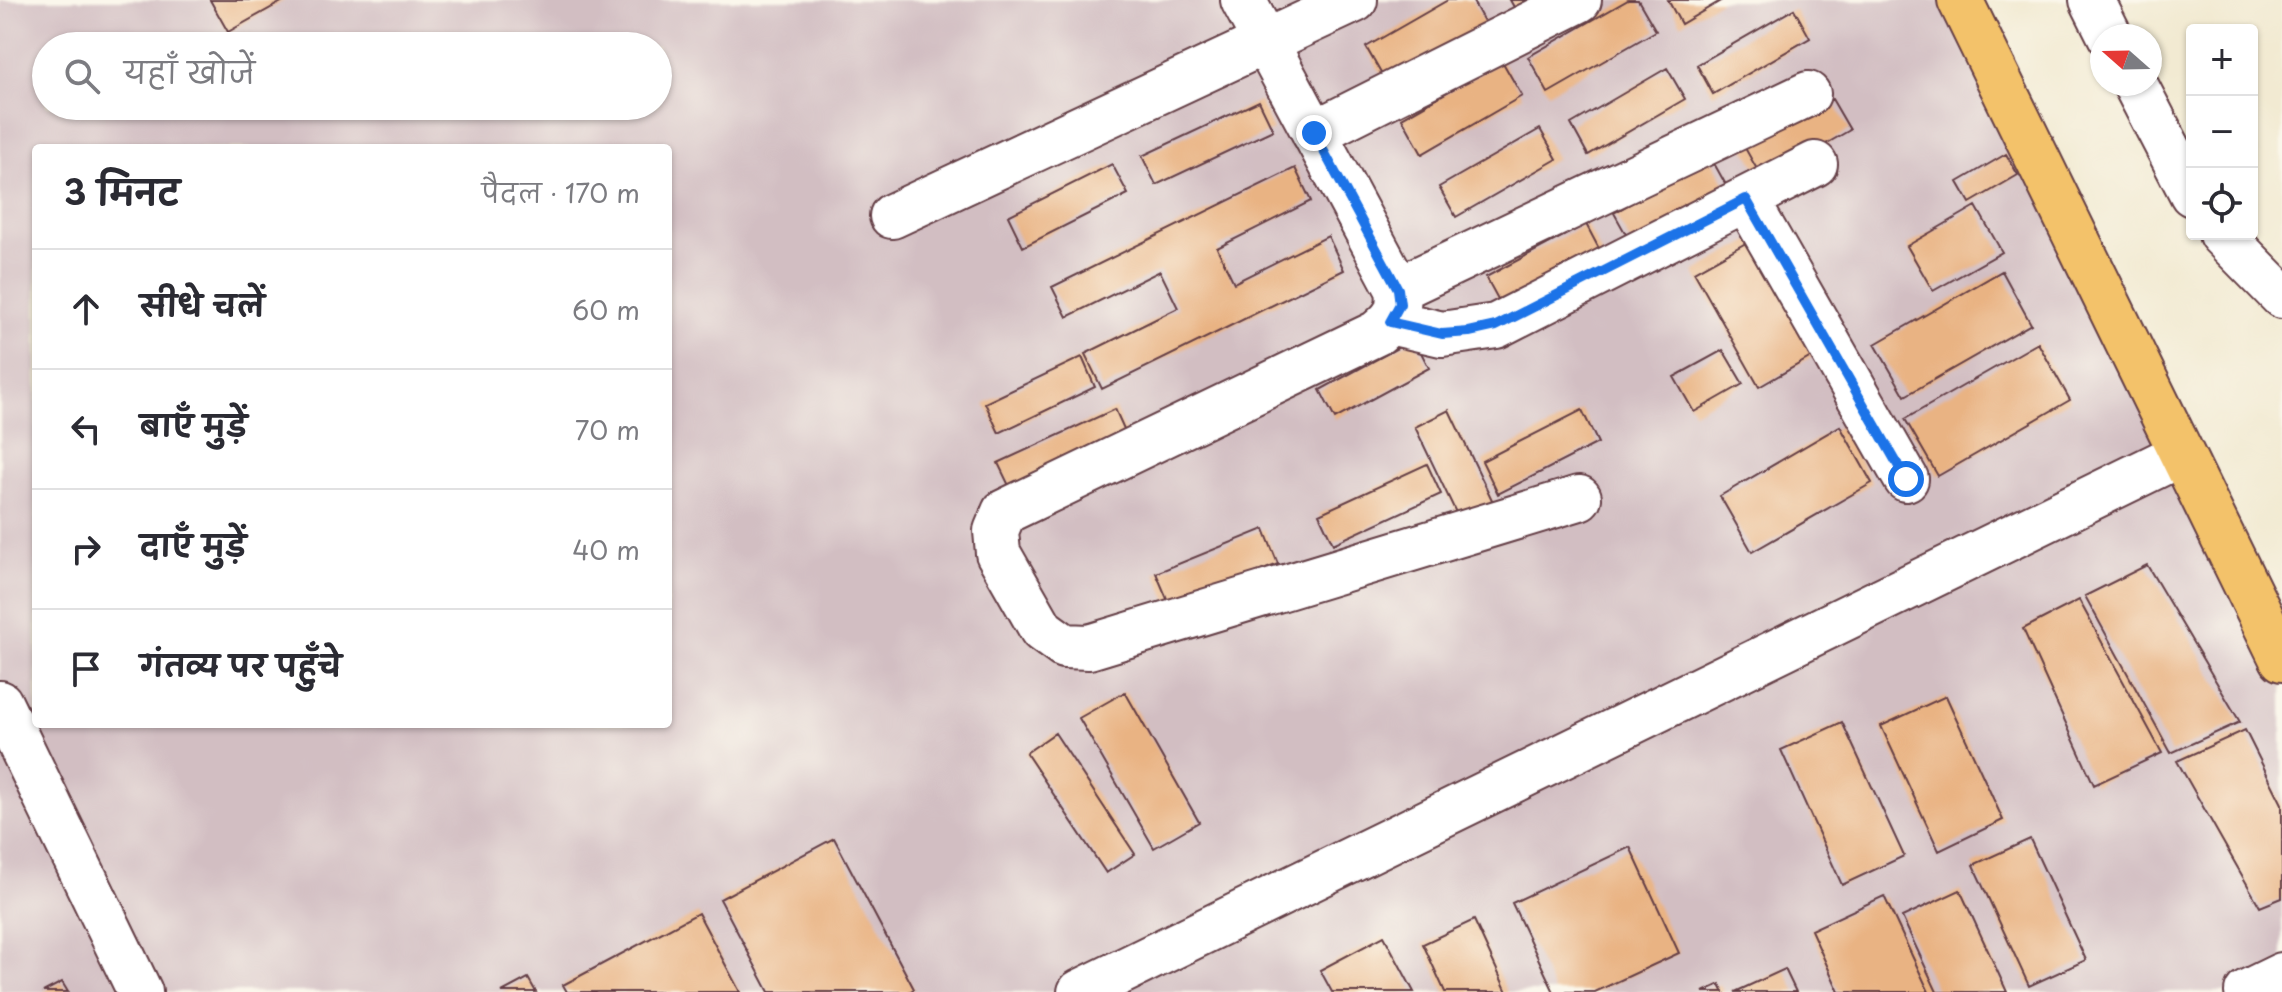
<!DOCTYPE html>
<html lang="hi">
<meta charset="utf-8">
<style>
:root{--surface:#fff;--page:#f2f2f3;--text:#2b2b33;--muted:#7c7c81;--line:#e1e1e2}
body{margin:0;font-family:"Playpen Sans","Playpen Sans Deva",sans-serif;background:var(--page);color:var(--text)}
.controls{position:absolute;right:24px;top:24px;display:grid;overflow:hidden;border-radius:8px;box-shadow:0 2px 6px #0004}
.controls button{width:72px;height:72px;display:grid;place-items:center;padding:0;border:0;border-bottom:2px solid var(--line);background:var(--surface);color:var(--text);font:40px sans-serif}
.compass{position:absolute;left:2090px;top:24px;width:72px;height:72px;border-radius:50%;background:var(--surface);box-shadow:0 2px 6px #0004;rotate:290deg}
.stop{position:absolute;width:24px;height:24px;margin:-18px;border:6px solid #1a73e8;border-radius:50%;background:#fff}
.stop.end{background:#1a73e8;border-color:#fff;box-shadow:0 2px 8px #0008}
.list{margin:0;padding:0;list-style:none}
h2{display:flex;justify-content:space-between;align-items:center;height:104px;margin:0;padding:0 32px;font-size:34px}
h2 small{font-size:26px;font-weight:400;color:var(--muted)}
.list li{display:grid;grid-template-columns:52px 1fr auto;gap:24px;align-items:center;box-sizing:border-box;height:120px;padding:0 32px;border-top:2px solid var(--line)}
.list b{display:block;font-size:30px;white-space:nowrap}
.list em{font-size:26px;font-style:normal;color:var(--muted)}
.icon{flex:none;width:44px;height:44px;fill:none;stroke:currentColor;stroke-width:2;stroke-linecap:round;stroke-linejoin:round}
.map{position:relative;flex:none;width:2282px;height:992px;overflow:hidden}
.search{position:absolute;background:var(--surface);box-shadow:0 2px 6px #0004;left:32px;top:32px;width:640px;height:88px;display:flex;align-items:center;gap:20px;box-sizing:border-box;padding:0 28px;border-radius:44px;color:var(--muted);font-size:30px}
.panel{position:absolute;background:var(--surface);box-shadow:0 2px 6px #0004;left:32px;top:144px;width:640px;height:584px;border-radius:8px}
.map>svg:first-child{display:block}
</style>
<div class="map">
<svg width="2282" height="992" viewBox="0 0 2282 992">
<rect width="100%" height="100%" fill="#fbf7ec"/>
<filter id="ink" filterUnits="userSpaceOnUse"><feTurbulence type="fractalNoise" baseFrequency=".0125" numOctaves="2"/><feDisplacementMap in="SourceGraphic" scale="16" xChannelSelector="R" yChannelSelector="G"/><feConvolveMatrix kernelMatrix="1 2 1 2 8 2 1 2 1" color-interpolation-filters="sRGB"/></filter>
<filter id="wash" filterUnits="userSpaceOnUse"><feTurbulence type="fractalNoise" baseFrequency=".006" numOctaves="4" result="noise"/><feDisplacementMap in="SourceGraphic" scale="32" xChannelSelector="R" yChannelSelector="G"/><feGaussianBlur stdDeviation="1.8" result="paint"/><feColorMatrix in="noise" values="0 0 0 0 0 0 0 0 0 0 0 0 0 0 0 0 0 1.4 0 .05"/><feComposite in="paint" operator="in"/></filter>
<g filter="url(#wash)">
<rect width="100%" height="100%" fill="#f2ead2"/>
<path fill="#d2bec2" fill-rule="evenodd" d="M0,0H1964L2282,667V992H0ZM46,46H658V106H46ZM36,148H668V724H36Z"/>
<g id="blocks">
<path fill="#e9b383" d="M210,0H285L228,32Z
M1448,0H1472L1486,25L1386,82L1366,47Z
M1510,0H1546L1519,16Z
M1628,0H1638L1656,31L1548,93L1528,57Z
M1668,0H1722L1681,24Z
M1794,9L1810,38L1713,94L1697,65Z
M1502,61L1522,96L1422,154L1402,118Z
M1667,68L1685,99L1588,155L1571,124Z
M1832,99L1850,130L1763,180L1745,148Z
M1259,101L1273,130L1156,185L1142,156Z
M1540,129L1557,159L1456,217L1439,187Z
M2006,154L2018,175L1970,203L1958,182Z
M1711,158L1730,192L1633,247L1614,213Z
M1112,164L1128,194L1023,247L1008,216Z
M1295,168L1311,201L1217,248L1234,283L1328,236L1344,270L1102,389L1085,354L1178,308L1160,271L1067,317L1052,287Z
M1976,206L2002,252L1933,291L1907,246Z
M1586,224L1605,260L1505,312L1486,277Z
M1753,239L1818,353L1759,387L1694,272Z
M2002,271L2031,324L1905,396L1875,344Z
M1414,339L1429,368L1335,419L1320,390Z
M2038,343L2070,400L1938,476L1905,419Z
M1723,350L1743,384L1694,412L1674,377Z
M1082,357L1095,387L999,433L985,403Z
M1115,409L1129,440L1013,494L998,463Z
M1449,410L1494,504L1460,521L1415,427Z
M1582,410L1598,443L1498,494L1482,461Z
M1840,426L1872,483L1752,552L1720,496Z
M1427,464L1441,494L1333,544L1319,514Z
M1264,529L1278,564L1171,608L1156,573Z
M2147,565L2240,722L2171,753L2085,596Z
M2079,600L2162,753L2094,785L2023,629Z
M1125,692L1199,822L1154,848L1079,718Z
M1946,696L2003,820L1939,851L1881,726Z
M1842,722L1904,856L1842,885L1781,750Z
M2245,730L2282,804V898L2260,907L2177,761Z
M1055,733L1135,854L1106,873L1026,753Z
M834,838L914,989L909,992H769L720,899Z
M2030,839L2086,960L2029,986L1973,865Z
M1630,847L1679,953L1595,992H1554L1512,903Z
M1960,890L2007,992H1937L1902,917Z
M1884,896L1929,992H1839L1811,930Z
M698,913L740,992H567L563,985Z
M1474,920L1507,992H1445L1423,944Z
M1384,936L1414,992H1332L1320,970Z
M1785,969L1796,992H1735Z
M528,978L536,992H502Z
M62,982L68,992H43Z
M1720,984L1724,992H1703Z"/>
</g>
</g>
<g filter="url(#ink)">
<use href="#blocks" fill-opacity="0" stroke="#633d44" stroke-width="2"/>
<g fill="none" stroke-linecap="round" stroke-linejoin="round">
<g stroke="#633d44" stroke-width="48">
<path id="minor" d="M1243,0L1398,289C1401,311 1394,319 1377,333L1004,512L996,531L998,553L1042,630L1064,646L1089,647L1579,498
M2092,0L2110,36
M2135,84L2192,194
M1314,133L1579,0
M1746,199L1906,479
M892,216L1355,0
M2221,234L2282,296
M1398,289L1808,94
M1390,322L1442,334L1496,326L1815,164
M0,703L140,992
M1080,992L2181,454
M2247,992L2282,975"/>
</g>
<g stroke="#633d44" stroke-width="48">
<path id="major" d="M1960,0L2282,659"/>
</g>
<use href="#minor" stroke="#fff" stroke-width="44"/>
<use href="#major" stroke="#f3c26a" stroke-width="44"/>
</g>
</g>
<g fill="none" stroke-linecap="round" stroke-linejoin="round" filter="url(#ink)">
<path stroke="#1a73e8" stroke-width="10" d="M1314,133L1398,289L1400,304L1390,322L1442,334L1469,332L1496,326L1746,199L1906,479"/>
</g>
</svg>
<div class="controls">
<button>+</button>
<button>−</button>
<button><svg class="icon" aria-label="locate" viewBox="0 0 24 24"><circle cx="12" cy="12" r="6"/><path d="M12 2v4M12 18v4M2 12h4M18 12h4"/></svg></button>
</div>
<svg class="compass" viewBox="-18 -18 36 36"><path d="M0-13l5 13h-10z" fill="#e53935"/><path d="M0 13l5-13h-10z" fill="#7c7c81"/></svg>
<div class="stop" style="left:1906px;top:479px"></div>
<div class="stop end" style="left:1314px;top:133px"></div>
<div class="search"><svg class="icon" aria-label="search" viewBox="0 0 24 24"><circle cx="10" cy="10" r="6"/><path d="M15 15l6 6"/></svg>यहाँ खोजें</div>
<section class="panel">
<h2>3 मिनट<small>पैदल · 170 m</small></h2>
<ul class="list">
<li><svg class="icon" aria-label="ahead" viewBox="0 0 24 24"><path d="M12 20V5M6 11l6-6 6 6"/></svg><div><b>सीधे चलें</b></div><em>60 m</em></li>
<li><svg class="icon" aria-label="left" viewBox="0 0 24 24"><path d="M17 20v-9H6M10 6l-5 5 5 5"/></svg><div><b>बाएँ मुड़ें</b></div><em>70 m</em></li>
<li><svg class="icon" aria-label="right" viewBox="0 0 24 24"><path d="M7 20v-9h11M14 6l5 5-5 5"/></svg><div><b>दाएँ मुड़ें</b></div><em>40 m</em></li>
<li><svg class="icon" aria-label="arrive" viewBox="0 0 24 24"><path d="M6 21V4h12l-3 4 3 4H6"/></svg><div><b>गंतव्य पर पहुँचे</b></div></li>
</ul>
</section>
</div>
